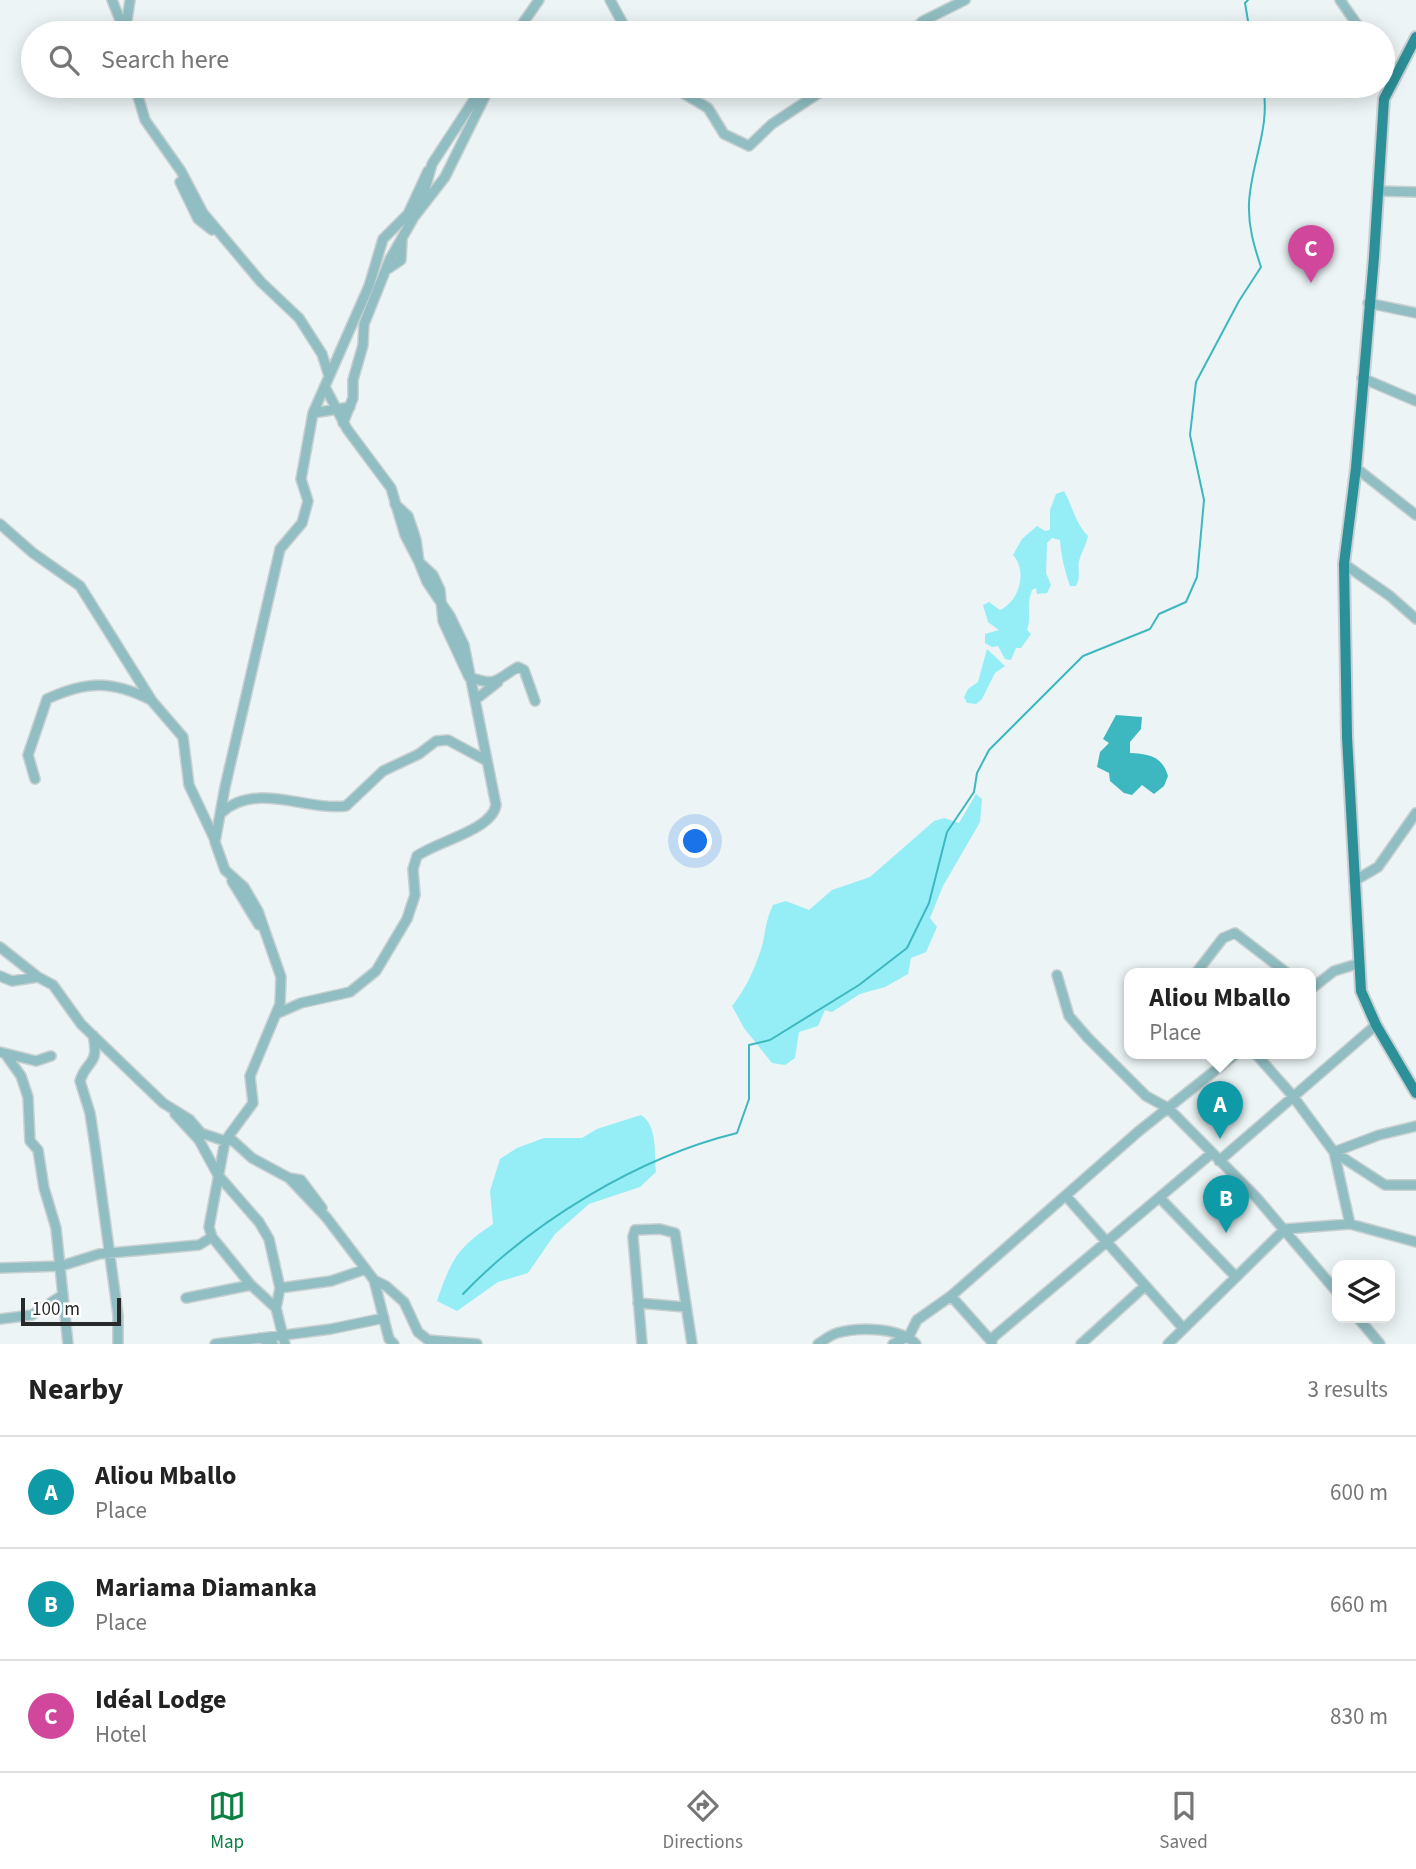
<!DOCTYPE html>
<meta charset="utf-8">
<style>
:root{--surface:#fff;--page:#f2f2f2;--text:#222;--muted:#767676;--line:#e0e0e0;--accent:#0b8043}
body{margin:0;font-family:"Source Sans 3",sans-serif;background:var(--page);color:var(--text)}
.controls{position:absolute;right:21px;bottom:21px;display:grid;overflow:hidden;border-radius:14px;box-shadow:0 4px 18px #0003}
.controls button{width:63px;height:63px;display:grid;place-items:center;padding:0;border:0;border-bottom:2px solid var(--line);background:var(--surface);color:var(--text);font:35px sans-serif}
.scale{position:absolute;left:21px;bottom:18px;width:100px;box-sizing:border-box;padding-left:7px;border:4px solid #272a2b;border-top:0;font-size:19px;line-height:24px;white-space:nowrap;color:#272a2b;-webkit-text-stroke:5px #fff;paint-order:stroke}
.you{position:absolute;left:696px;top:842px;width:24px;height:24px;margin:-18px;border:5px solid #fff;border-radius:50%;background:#1a73e8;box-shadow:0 0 0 10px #1a73e833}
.badge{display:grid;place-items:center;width:46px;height:46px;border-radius:50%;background:var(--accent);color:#fff;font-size:23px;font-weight:700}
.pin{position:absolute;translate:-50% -58px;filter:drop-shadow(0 2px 4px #0008)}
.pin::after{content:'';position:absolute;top:37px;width:24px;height:21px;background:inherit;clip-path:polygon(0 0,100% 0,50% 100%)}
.popup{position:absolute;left:1124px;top:968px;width:192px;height:91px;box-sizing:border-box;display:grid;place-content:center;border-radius:14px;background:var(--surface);filter:drop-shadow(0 2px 5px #0005);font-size:23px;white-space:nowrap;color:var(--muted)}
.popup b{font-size:26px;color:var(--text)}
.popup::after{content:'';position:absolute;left:50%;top:100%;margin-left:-14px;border:14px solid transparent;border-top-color:var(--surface)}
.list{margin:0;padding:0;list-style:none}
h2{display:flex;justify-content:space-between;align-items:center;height:91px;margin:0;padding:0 28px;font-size:30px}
h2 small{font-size:23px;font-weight:400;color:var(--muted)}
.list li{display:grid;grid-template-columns:46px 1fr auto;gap:21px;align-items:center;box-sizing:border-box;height:112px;padding:0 28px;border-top:2px solid var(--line)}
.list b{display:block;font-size:26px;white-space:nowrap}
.list p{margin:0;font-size:23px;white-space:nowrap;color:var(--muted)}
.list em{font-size:23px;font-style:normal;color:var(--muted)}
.icon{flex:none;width:38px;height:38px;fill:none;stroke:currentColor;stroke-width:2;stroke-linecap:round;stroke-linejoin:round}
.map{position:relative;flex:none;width:1416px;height:1344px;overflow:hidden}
.search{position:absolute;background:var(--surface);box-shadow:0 4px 18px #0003;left:21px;right:21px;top:21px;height:77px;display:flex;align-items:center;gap:18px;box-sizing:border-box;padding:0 24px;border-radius:38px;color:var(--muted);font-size:26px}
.sheet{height:427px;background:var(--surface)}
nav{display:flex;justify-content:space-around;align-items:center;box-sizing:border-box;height:98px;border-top:2px solid var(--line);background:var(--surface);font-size:19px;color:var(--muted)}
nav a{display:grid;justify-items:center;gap:4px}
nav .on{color:var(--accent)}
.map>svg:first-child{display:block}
</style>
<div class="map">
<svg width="1416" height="1344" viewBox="0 0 1416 1344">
<rect width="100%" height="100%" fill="#ecf4f5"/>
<path fill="#95eef5" d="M1064,491C1073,507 1075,523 1088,536C1086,545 1083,549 1080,558C1076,568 1082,576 1076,586H1070C1065,570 1061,557 1060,540L1052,538L1047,543L1046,573L1051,585L1047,593L1037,594L1036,588L1032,590C1026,605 1032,615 1027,630L1031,634L1021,648H1016L1011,660L1005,659L998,646L992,647L985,643V634L999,630L988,622L983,605L989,602L1000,610C1019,601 1028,572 1013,555L1022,539L1037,526L1045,531L1050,530V510L1056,494Z
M987,649L1005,666L995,673L982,699L976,704L967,703L964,697L968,689L978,682Z
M976,794L982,799L980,822L943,886L930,918L937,927L926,952L911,958L908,974L885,987L860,994L832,1012L825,1010L818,1026L799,1032L795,1058L785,1065L772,1063L744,1028L732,1006C744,991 753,973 759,955C766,938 764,923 773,905L786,901L809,910L832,890L870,877L934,821L944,818L959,823Z
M641,1115C658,1126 654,1154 656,1172L640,1187L589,1204L555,1234L528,1273L498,1282L457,1311L437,1301C451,1260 457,1248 493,1224L490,1191L500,1159L517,1148L544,1138H582L597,1129Z"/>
<path fill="#3db7c0" d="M1116,715L1142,717L1141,729L1130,742V753C1149,754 1162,756 1168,776L1164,786L1154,794L1142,785L1132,795L1124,793L1110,781L1109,773L1097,767L1100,752L1109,743L1103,739Z"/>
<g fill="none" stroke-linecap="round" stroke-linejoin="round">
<path stroke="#3db7c0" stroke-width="2" d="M1248,0L1245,3L1250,33
M463,1294C533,1221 639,1157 737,1133L749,1099V1045L770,1040L859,985L907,948L929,903L947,832L974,792L977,773L989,750L1083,656L1150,629L1159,614L1186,602L1197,577L1204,500L1190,435L1196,382L1239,301L1261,267C1254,246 1248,226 1249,203C1251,163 1271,127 1263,86"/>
<g stroke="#c9d0d1" stroke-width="12">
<path id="minor" d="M112,0L125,32
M610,0L628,33
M1340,0L1363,33
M125,33L130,0
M516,33L539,0
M911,33L923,21L965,0
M135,86L145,120L181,171L203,213L261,282L299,318L322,354L329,376
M671,86L708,108L724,134L749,146L772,124L822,91L824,86
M180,182L198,219L212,230
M1379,191L1416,192
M409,212L428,171
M386,270L401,260L402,239
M1368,303L1416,313
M1362,378L1416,401
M325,387L347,429L391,488L405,535L419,562L433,575L440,590L443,621L469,677C498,687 495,680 518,667L524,670L535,701
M313,413L350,407
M343,423L353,398V380L363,345L364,324L390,259L414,217L445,177L490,86
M1356,468L1416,515
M0,524L33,553L80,586L152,701L183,737L189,785L215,840
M1344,564L1390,596L1416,619
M475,700L498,682
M35,779L28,755L47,699C86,681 112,680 151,700
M221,813C256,781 305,811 346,806L383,771L419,754L436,741L448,740L487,761
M232,881L259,925
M1354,881L1378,867L1416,813
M0,947L38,977
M1196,973L1223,938L1235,933L1287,973
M1057,975L1069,1016L1088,1038L1146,1096L1168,1108L1256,1197L1337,1292
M0,976L12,981L38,977L53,985L81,1024L163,1103L189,1119L201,1133L225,1141L231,1139L252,1158L289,1178L326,1217L374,1280L389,1339L394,1344
M1311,989L1334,971L1357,964
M276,1014L301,1003L350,992L376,971L407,919L415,895L413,869L417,856C438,841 492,830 496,805L464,645L450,616L427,582L419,562L416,540L408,516L395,504
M93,1035C100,1066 86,1060 80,1081L90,1113L95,1146L118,1315V1344
M0,1052L36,1061L51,1056
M1212,1053L1220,1064
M1255,1053L1292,1095L1334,1152L1379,1135L1416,1126
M6,1055L21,1076L28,1097L30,1141L38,1150L44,1188L56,1228L68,1344
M175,1114L199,1140L218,1175L259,1222L269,1239L280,1288L276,1308
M1219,1161L1376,1025
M289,1178L301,1180L322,1208
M1066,1196L1183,1328
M1160,1198L1235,1276
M1350,1224L1334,1152L1385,1185H1416
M0,1268L61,1266L99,1254L199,1245L212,1237
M374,1280L386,1286L404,1302L418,1332L428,1340L477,1344
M280,1288L331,1281L366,1269
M951,1296L992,1342
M186,1298L251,1285
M638,1303L685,1307
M1358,1318L1380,1344
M0,1319L32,1315L61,1296
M260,1338L273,1344
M990,1340L1212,1153
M215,1344L331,1329L384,1318
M285,1344L276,1308L251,1285L212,1237L209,1227L225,1141L253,1103L250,1076L280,1004L281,977L258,911L244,887L225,870L215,842L225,787L280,549L302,523L308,501L301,479L313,413L369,286L383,239L422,200L432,164L483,86
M642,1344L633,1237L635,1230L660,1229L675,1233L692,1344
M818,1344C823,1341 830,1335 837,1333C859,1327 900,1327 916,1344
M893,1344L909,1336L917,1320L951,1296L1139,1131L1237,1053
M1081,1344L1145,1286
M1168,1344L1285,1229L1350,1224L1416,1242"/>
</g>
<g stroke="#c9d0d1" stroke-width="14">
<path id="major" d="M1416,37L1384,99L1374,257L1356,468L1344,564L1347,737L1361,991L1376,1025L1416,1093"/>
</g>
<use href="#minor" stroke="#91bec2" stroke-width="9"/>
<use href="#major" stroke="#2c9098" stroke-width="10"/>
</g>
</svg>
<div class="controls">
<button><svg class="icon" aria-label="layers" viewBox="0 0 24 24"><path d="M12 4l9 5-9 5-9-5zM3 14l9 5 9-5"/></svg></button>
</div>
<div class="scale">100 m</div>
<div class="you"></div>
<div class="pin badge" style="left:1220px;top:1139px;background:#0f9aa8">A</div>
<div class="popup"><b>Aliou Mballo</b>Place</div>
<div class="pin badge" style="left:1226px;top:1233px;background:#0f9aa8">B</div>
<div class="pin badge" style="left:1311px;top:283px;background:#d1479c">C</div>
<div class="search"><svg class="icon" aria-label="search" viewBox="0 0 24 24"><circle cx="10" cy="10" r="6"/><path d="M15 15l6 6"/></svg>Search here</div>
</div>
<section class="sheet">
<h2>Nearby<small>3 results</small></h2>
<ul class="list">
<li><span class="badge" style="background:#0f9aa8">A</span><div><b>Aliou Mballo</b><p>Place</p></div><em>600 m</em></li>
<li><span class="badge" style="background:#0f9aa8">B</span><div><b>Mariama Diamanka</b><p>Place</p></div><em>660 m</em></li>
<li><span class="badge" style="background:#d1479c">C</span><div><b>Idéal Lodge</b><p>Hotel</p></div><em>830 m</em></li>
</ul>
</section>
<nav>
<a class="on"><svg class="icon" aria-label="map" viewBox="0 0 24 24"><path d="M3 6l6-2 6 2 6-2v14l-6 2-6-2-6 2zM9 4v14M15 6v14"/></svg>Map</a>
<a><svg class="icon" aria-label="directions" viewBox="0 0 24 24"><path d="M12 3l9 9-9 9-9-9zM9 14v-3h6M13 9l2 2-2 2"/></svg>Directions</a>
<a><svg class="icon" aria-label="saved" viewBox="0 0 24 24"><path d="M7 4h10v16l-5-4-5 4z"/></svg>Saved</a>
</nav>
